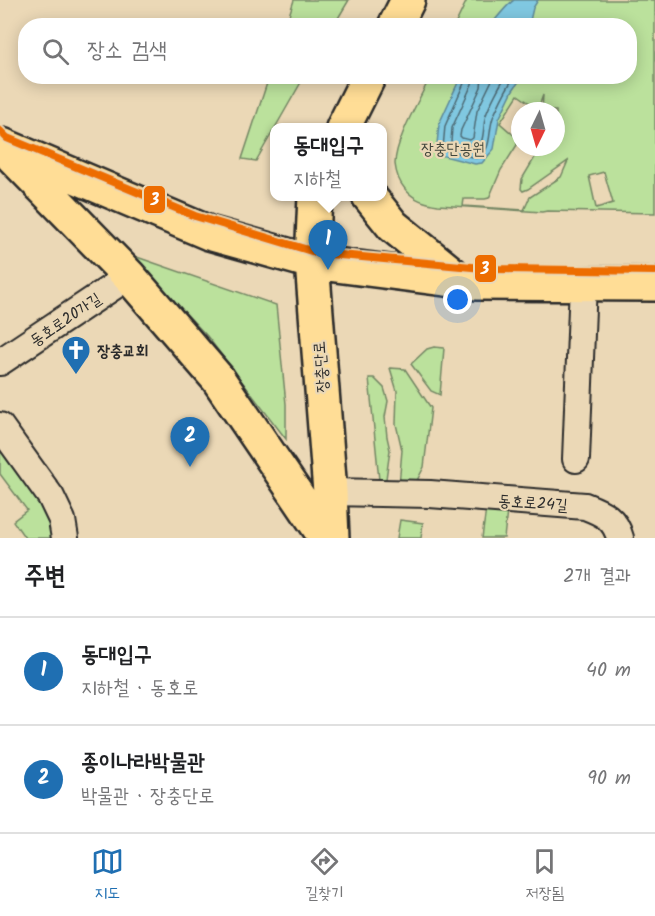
<!DOCTYPE html>
<html lang="ko">
<meta charset="utf-8">
<style>
:root{--surface:#fff;--page:#f2f2f2;--text:#202124;--muted:#757577;--line:#e0e0e0;--accent:#1f6fb2}
body{margin:0;font-family:Kalam,"Poor Story",sans-serif;background:var(--page);color:var(--text)}
.compass{position:absolute;left:511px;top:102px;width:54px;height:54px;border-radius:50%;background:var(--surface);box-shadow:0 3px 15px #0003;rotate:185deg}
.you{position:absolute;left:458px;top:300px;width:21px;height:21px;margin:-15px;border:4px solid #fff;border-radius:50%;background:#1a73e8;box-shadow:0 0 0 9px #1a73e833}
.badge{display:grid;place-items:center;width:39px;height:39px;border-radius:50%;background:var(--accent);color:#fff;font-size:20px;font-weight:700}
.pin{position:absolute;translate:-50% -50px;filter:drop-shadow(0 2px 3px #0008)}
.pin::after{content:'';position:absolute;top:32px;width:21px;height:18px;background:inherit;clip-path:polygon(0 0,100% 0,50% 100%)}
.popup{position:absolute;left:270px;top:123px;width:117px;height:78px;box-sizing:border-box;display:grid;place-content:center;border-radius:12px;background:var(--surface);filter:drop-shadow(0 2px 4px #0005);font-size:20px;white-space:nowrap;color:var(--muted)}
.popup b{font-size:22px;color:var(--text)}
.popup::after{content:'';position:absolute;left:50%;top:100%;margin-left:-12px;border:12px solid transparent;border-top-color:var(--surface)}
.list{margin:0;padding:0;list-style:none}
h2{display:flex;justify-content:space-between;align-items:center;height:78px;margin:0;padding:0 24px;font-size:26px}
h2 small{font-size:20px;font-weight:400;color:var(--muted)}
.list li{display:grid;grid-template-columns:39px 1fr auto;gap:18px;align-items:center;box-sizing:border-box;height:108px;padding:0 24px;border-top:2px solid var(--line)}
.list b{display:block;font-size:22px;white-space:nowrap}
.list p{margin:0;font-size:20px;white-space:nowrap;color:var(--muted)}
.list em{font-size:20px;font-style:normal;color:var(--muted)}
.icon{flex:none;width:33px;height:33px;fill:none;stroke:currentColor;stroke-width:2;stroke-linecap:round;stroke-linejoin:round}
.map{position:relative;flex:none;width:655px;height:538px;overflow:hidden}
.search{position:absolute;background:var(--surface);box-shadow:0 3px 15px #0003;left:18px;right:18px;top:18px;height:66px;display:flex;align-items:center;gap:15px;box-sizing:border-box;padding:0 21px;border-radius:24px;color:var(--muted);font-size:22px}
.sheet{height:294px;background:var(--surface)}
nav{display:flex;justify-content:space-around;align-items:center;box-sizing:border-box;height:84px;border-top:2px solid var(--line);background:var(--surface);font-size:16px;color:var(--muted)}
nav a{display:grid;justify-items:center;gap:3px}
nav .on{color:var(--accent)}
.map>svg:first-child{display:block}
</style>
<div class="map">
<svg width="655" height="538" viewBox="0 0 655 538">
<rect width="100%" height="100%" fill="#ebd8b6"/>
<filter id="ink" filterUnits="userSpaceOnUse"><feTurbulence type="fractalNoise" baseFrequency=".0167" numOctaves="2"/><feDisplacementMap in="SourceGraphic" scale="12" xChannelSelector="R" yChannelSelector="G"/><feConvolveMatrix kernelMatrix="1 2 1 2 8 2 1 2 1" color-interpolation-filters="sRGB"/></filter>
<g filter="url(#ink)">
<path fill="#bbe19c" stroke="#738664" stroke-width="1.5" fill-rule="evenodd" d="M294,0H349L334,25H286Z
M467,0H655V213L547,211L542,212L438,205C425,203 414,200 405,189C399,182 396,173 395,164C395,140 420,99 430,77L630,76V26L455,25ZM518,95L538,109L543,95L542,111H556V147H541L522,179L521,189L523,191L528,189L568,161L561,177L530,197L524,210L463,206L464,199H485L489,198L501,170L517,145V138L500,123ZM604,172L613,203L596,208L589,176Z
M269,77H304L256,161L242,159Z
M131,255L276,305L286,404V439L207,336Z
M434,347L444,348L440,395L431,391L411,364L427,349Z
M390,368L405,369L431,408L424,467L414,486H399L402,450L396,424L397,391Z
M369,378H374L384,388L388,401L385,417L387,437L390,450L385,486L380,485L379,480Z
M0,426L65,538H25L13,521L27,510L0,474Z
M486,509L507,511L504,538H482Z
M400,520L423,523L421,538H397Z"/>
<path fill="#80c8e1" stroke="#5e8998" stroke-width="1.5" d="M514,0H538L533,8L529,25H491C495,20 509,3 514,0Z
M461,76L522,77L513,90L499,119L494,149L482,163L475,164L436,154L439,124Z"/>
<g fill="none" stroke-linecap="round" stroke-linejoin="round">
<path stroke="#4d6a74" stroke-width="1.5" d="M466,76L465,81L445,126L443,148L445,150L476,158C494,151 487,130 494,115C500,102 506,88 515,76
M473,76L472,84L452,128L451,142L453,145L475,150C486,142 482,127 486,115C490,104 499,86 506,76
M482,76L481,87L461,130L460,136L462,138L470,140L473,138L477,111L494,76"/>
<g stroke="#2b2b2b" stroke-width="30">
<path id="street" d="M0,362L129,276
M0,426L51,497L62,520L65,538
M576,459L583,283
M330,492L430,494L585,506C603,513 615,518 620,538"/>
</g>
<g stroke="#2b2b2b" stroke-width="38">
<path id="primary" d="M395,26L408,0
M343,128L369,76
M2,145L209,233L312,262L476,283L655,284
M12,156L129,276L218,379L326,538
M315,196L312,262L330,492L332,538
M369,196L393,226L461,281"/>
</g>
<use href="#street" stroke="#ebd8b6" stroke-width="26"/>
<use href="#primary" stroke="#ffdd96" stroke-width="33"/>
<g stroke="#ebd8b6" stroke-width="12">
<path id="metro-1" d="M0,131L7,138L195,216L318,253L494,269L655,271"/>
</g>
<use href="#metro-1" stroke="#ed6c00" stroke-width="8"/>
</g>
</g>
<defs>
<g id="church-pin" transform="scale(1.5)"><path d="M0 17L-7.5 6A9.5 9.5 0 1 1 7.5 6Z" fill="#1f6fb2" stroke="#ebd8b6"/><path d="M-1.2-6h2.4v3.5h3.3v2.4h-3.3V6h-2.4V-.1h-3.3v-2.4h3.3Z" fill="#fff"/></g>
</defs>
<g fill-rule="evenodd">
<use href="#church-pin" x="76" y="350"/>
</g>
<g text-anchor="middle" stroke-width="4.5" stroke-linejoin="round" paint-order="stroke">
<g font-size="16" fill="#41463c" stroke="#ebd8b6">
<text x="453" y="154">장충단공원</text>
</g>
<g font-size="16" fill="#2b2b2b" stroke="#ebd8b6">
<text transform="translate(65 319) rotate(-34)" y="6">동호로20가길</text>
<text transform="translate(320 367) rotate(-94)" y="6">장충단로</text>
<text transform="translate(533 502) rotate(4)" y="6">동호로24길</text>
</g>
<g font-size="16" font-weight="bold" fill="#2b2b2b" stroke="#ebd8b6" text-anchor="start">
<text x="97" y="356">장충교회</text>
</g>
</g>
<g stroke="#ebd8b6" stroke-width="2">
<rect x="143" y="185" width="23" height="29" rx="6" fill="#ed6c00"/>
<rect x="474" y="254" width="23" height="29" rx="6" fill="#ed6c00"/>
</g>
<g font-size="16" text-anchor="middle" font-weight="bold" fill="#fff">
<text x="155" y="205">3</text>
<text x="485" y="274">3</text>
</g>
</svg>
<svg class="compass" viewBox="-18 -18 36 36"><path d="M0-13l5 13h-10z" fill="#e53935"/><path d="M0 13l5-13h-10z" fill="#757577"/></svg>
<div class="you"></div>
<div class="pin badge" style="left:328px;top:270px">1</div>
<div class="popup"><b>동대입구</b>지하철</div>
<div class="pin badge" style="left:190px;top:467px">2</div>
<div class="search"><svg class="icon" aria-label="search" viewBox="0 0 24 24"><circle cx="10" cy="10" r="6"/><path d="M15 15l6 6"/></svg>장소 검색</div>
</div>
<section class="sheet">
<h2>주변<small>2개 결과</small></h2>
<ul class="list">
<li><span class="badge">1</span><div><b>동대입구</b><p>지하철 · 동호로</p></div><em>40 m</em></li>
<li><span class="badge">2</span><div><b>종이나라박물관</b><p>박물관 · 장충단로</p></div><em>90 m</em></li>
</ul>
</section>
<nav>
<a class="on"><svg class="icon" aria-label="map" viewBox="0 0 24 24"><path d="M3 6l6-2 6 2 6-2v14l-6 2-6-2-6 2zM9 4v14M15 6v14"/></svg>지도</a>
<a><svg class="icon" aria-label="directions" viewBox="0 0 24 24"><path d="M12 3l9 9-9 9-9-9zM9 14v-3h6M13 9l2 2-2 2"/></svg>길찾기</a>
<a><svg class="icon" aria-label="saved" viewBox="0 0 24 24"><path d="M7 4h10v16l-5-4-5 4z"/></svg>저장됨</a>
</nav>
